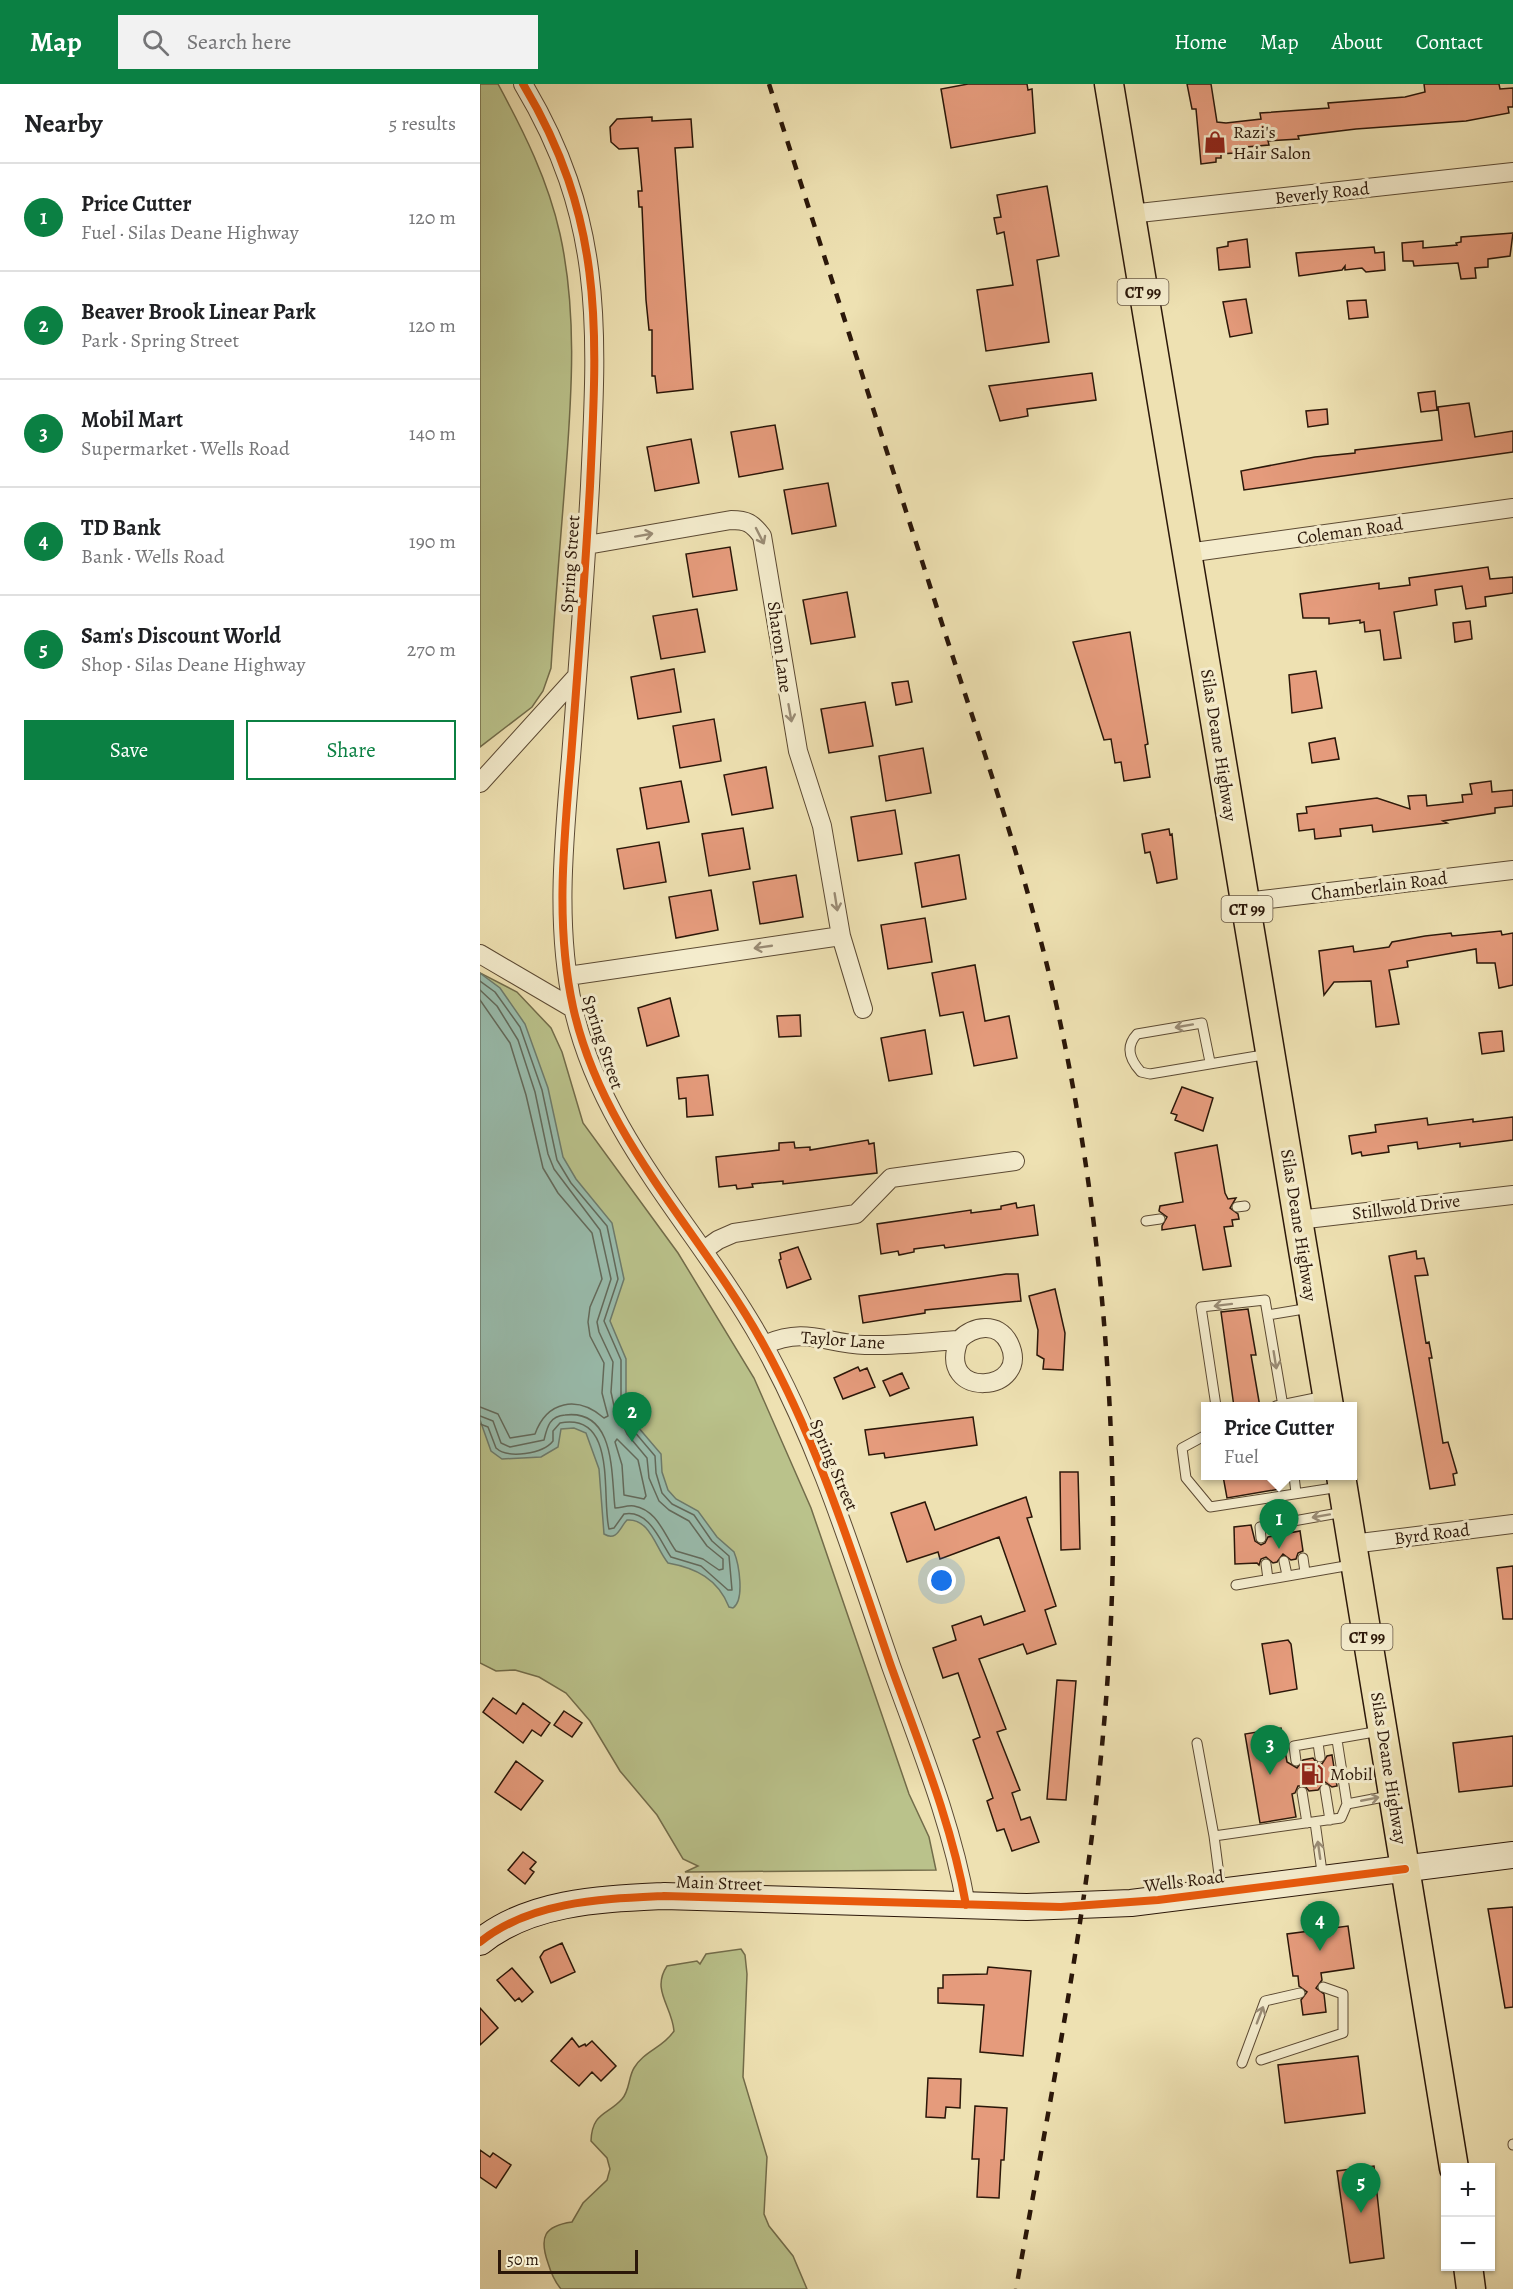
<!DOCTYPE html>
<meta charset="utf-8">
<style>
:root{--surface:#fff;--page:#f2f2f2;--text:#202124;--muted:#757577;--line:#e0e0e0;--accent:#0b8043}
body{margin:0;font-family:Alegreya,serif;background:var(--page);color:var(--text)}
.controls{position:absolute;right:18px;bottom:18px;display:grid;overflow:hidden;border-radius:0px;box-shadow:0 2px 4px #0004}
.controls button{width:54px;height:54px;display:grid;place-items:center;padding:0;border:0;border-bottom:2px solid var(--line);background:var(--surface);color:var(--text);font:30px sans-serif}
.scale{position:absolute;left:18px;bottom:15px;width:140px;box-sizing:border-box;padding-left:6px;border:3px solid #2b1709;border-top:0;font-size:16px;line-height:21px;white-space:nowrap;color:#2b1709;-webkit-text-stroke:4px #f4eccd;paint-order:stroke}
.you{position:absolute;left:462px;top:1497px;width:21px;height:21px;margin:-15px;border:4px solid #fff;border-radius:50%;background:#1a73e8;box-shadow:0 0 0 9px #1a73e833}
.badge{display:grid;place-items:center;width:39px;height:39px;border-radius:50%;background:var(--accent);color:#fff;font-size:20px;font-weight:700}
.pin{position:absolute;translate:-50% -50px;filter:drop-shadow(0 2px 3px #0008)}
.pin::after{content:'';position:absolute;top:32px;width:21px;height:18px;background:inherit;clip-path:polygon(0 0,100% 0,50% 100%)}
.popup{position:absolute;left:721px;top:1318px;width:156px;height:78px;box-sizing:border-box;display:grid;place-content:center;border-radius:0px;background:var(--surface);filter:drop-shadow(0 2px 4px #0005);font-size:20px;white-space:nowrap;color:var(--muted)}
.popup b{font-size:22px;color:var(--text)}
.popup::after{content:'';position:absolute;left:50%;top:100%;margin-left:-12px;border:12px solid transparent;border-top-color:var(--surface)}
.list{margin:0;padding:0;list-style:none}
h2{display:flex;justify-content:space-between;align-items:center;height:78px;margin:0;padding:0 24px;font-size:26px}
h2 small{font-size:20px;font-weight:400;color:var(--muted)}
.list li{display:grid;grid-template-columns:39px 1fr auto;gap:18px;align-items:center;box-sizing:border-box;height:108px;padding:0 24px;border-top:2px solid var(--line)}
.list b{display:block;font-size:22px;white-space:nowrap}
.list p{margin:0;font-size:20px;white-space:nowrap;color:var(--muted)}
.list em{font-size:20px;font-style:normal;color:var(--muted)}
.actions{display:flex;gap:12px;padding:18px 24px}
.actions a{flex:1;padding:14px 0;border:2px solid var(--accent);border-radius:0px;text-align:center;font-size:21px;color:var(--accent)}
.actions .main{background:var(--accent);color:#fff}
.icon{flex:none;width:33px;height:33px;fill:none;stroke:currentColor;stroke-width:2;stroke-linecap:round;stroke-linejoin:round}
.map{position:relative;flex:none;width:1033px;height:2205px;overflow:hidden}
header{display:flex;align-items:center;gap:36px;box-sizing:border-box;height:84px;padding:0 30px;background:var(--accent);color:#fff}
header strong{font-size:28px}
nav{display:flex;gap:33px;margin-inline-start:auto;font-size:21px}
.search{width:420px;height:54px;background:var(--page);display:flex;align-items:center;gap:15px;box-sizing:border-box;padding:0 21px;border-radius:0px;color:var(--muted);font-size:22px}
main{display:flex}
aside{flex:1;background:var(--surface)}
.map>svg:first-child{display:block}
</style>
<header>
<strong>Map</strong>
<div class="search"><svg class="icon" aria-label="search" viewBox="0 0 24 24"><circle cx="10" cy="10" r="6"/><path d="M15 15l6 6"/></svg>Search here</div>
<nav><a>Home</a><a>Map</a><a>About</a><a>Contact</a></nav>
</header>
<main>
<aside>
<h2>Nearby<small>5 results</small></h2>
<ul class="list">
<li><span class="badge">1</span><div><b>Price Cutter</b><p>Fuel · Silas Deane Highway</p></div><em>120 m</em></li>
<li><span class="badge">2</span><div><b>Beaver Brook Linear Park</b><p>Park · Spring Street</p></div><em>120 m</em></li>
<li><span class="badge">3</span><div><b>Mobil Mart</b><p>Supermarket · Wells Road</p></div><em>140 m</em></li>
<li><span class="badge">4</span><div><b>TD Bank</b><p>Bank · Wells Road</p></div><em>190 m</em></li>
<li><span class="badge">5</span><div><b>Sam's Discount World</b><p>Shop · Silas Deane Highway</p></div><em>270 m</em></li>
</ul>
<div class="actions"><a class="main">Save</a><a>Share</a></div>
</aside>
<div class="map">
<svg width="1033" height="2205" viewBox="0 0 1033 2205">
<rect width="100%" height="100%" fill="#eee1b2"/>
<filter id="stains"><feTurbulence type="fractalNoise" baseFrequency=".00333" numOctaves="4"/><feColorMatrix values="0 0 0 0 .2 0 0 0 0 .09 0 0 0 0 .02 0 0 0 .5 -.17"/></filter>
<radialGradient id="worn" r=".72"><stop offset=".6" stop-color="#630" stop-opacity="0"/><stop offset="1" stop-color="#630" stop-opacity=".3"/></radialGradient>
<path fill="#bac28b" stroke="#726c4a" stroke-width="1.5" d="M0,0H18C44,48 68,96 80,150C97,227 92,307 86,385C81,452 75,518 71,584L63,607L52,623L0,663Z
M0,889L37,908L71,944L82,968L103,1039L198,1169L274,1294L331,1424L429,1710L449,1753L456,1786L205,1788L218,1782L203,1775L177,1731L140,1687L110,1637L86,1609L59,1593L35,1586L16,1587L0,1579Z
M261,1865L265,1871L267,1890L263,1993L287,2073L284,2130L289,2142L313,2172L327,2205H81C74,2197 71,2189 68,2179C59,2153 64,2142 92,2138L103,2119L127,2096L130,2085L127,2074L111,2057C112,2028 128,2031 142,2015C150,2006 148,1994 154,1984C164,1967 183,1964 194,1947C192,1922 171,1906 187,1882L217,1877L220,1880L226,1870Z"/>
<path fill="#99bdae" stroke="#6d7b6c" stroke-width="1.5" d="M0,889L20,904L45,940L68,1004L83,1073L96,1095L132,1139L144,1195L130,1237L146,1275V1317L158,1343L181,1370L182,1388L188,1406L196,1415L218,1427L237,1453L254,1468C259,1480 265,1516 253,1524L249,1523C238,1495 216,1484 188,1479C176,1465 170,1434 147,1436C140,1443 137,1458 124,1450L119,1385L106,1349L94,1344L81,1345L78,1363L61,1373L22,1375L11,1367L0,1336Z"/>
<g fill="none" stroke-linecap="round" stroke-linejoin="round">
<path stroke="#626a5c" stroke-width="1.5" d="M0,897L15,908L40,943L62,1006L77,1076L91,1099L127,1142L138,1195L124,1237L141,1276V1319L153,1346L175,1372L176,1389L182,1409L192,1420L214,1431L232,1457L249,1472L252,1506H248L221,1482L191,1473C180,1457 169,1425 144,1430L134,1444L129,1445C121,1413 138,1328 80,1339L73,1347V1357C63,1370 28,1375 16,1364L8,1343L0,1340
M0,906L17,922L38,956L55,1008L68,1070L74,1085L120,1146L131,1195L117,1238L119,1248L133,1278L131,1308L134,1322L147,1350L167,1374L169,1394L179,1417L189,1426L209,1437L227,1462L243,1475V1485L239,1486L223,1475L196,1467C184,1450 177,1426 154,1422C147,1421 141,1424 135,1424C131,1391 136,1325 85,1331C69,1332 67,1344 64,1356L30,1363L21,1359L13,1337L0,1332
M0,916L30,959L46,1011L63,1084L78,1109L112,1149L122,1195L110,1223L108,1238L110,1252L124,1279L122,1309L128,1332L124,1334C97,1311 67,1317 55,1350L30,1354L18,1330L0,1323
M137,1355L158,1376L166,1412L164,1415L144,1411L142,1381L135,1358Z"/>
</g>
<path fill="#e59b7c" stroke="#2b1709" stroke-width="1.5" d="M488,0H547L548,6L552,5L555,49L471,64L461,5Z
M707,0H731L737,38L746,39L781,35L780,29L849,24L848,19L925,13L945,8L944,0H1019L1020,5L1033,4V23H1028L1029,29L986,37L876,45L818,52L819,55L788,57L789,61L754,64V69L741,70V74H736V78L721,80L716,25H712Z
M172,33V37L211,35L213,63L195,64L213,305L177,309L175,292H172V246H169L166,216L162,123H159L158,107H162L158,64L139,65L131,58L130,43L137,35Z
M567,102L579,172L557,176L569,258L506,267L497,206L533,201L524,148L517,150L514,134L521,133L517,111Z
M1033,149L1030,172L1008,175V183L995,184L996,194L981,195L978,179L934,182L933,177H923L922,159L943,157V164L977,161L976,159L981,158V153Z
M767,155L770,183L739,186L737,164L748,162V158Z
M894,163L895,169L904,168L905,186L886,188L882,184L865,186V182L862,186L819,192L816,169Z
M766,215L772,249L750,253L743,218Z
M886,216L888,233L869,235L867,217Z
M612,289L616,316L547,325L548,332L520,337L509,302Z
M955,307L957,326L941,328L938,309Z
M989,319L995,353L1033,347V368L764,406L761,387L835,373L875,369V366L962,356L958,323Z
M847,325L848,340L828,343L826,327Z
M295,341L303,385L259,393L251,348Z
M211,355L219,399L175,407L167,363Z
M348,399L356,442L312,450L304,406Z
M250,463L257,506L213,513L206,470Z
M1008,483L1010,495L1033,493V509L1005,513L1006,522L986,525L982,502L955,506L957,521L914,528L921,574L904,576L900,546L885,548L884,538L880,539V536L849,540V534H823L820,510L899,499V505L930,501L929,494Z
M367,508L375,553L331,560L323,516Z
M217,525L225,568L181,575L173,532Z
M990,537L992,555L975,558L973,539Z
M650,548L668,660L665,661L670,693L644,697L641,678L635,679L631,655L624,656L593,558Z
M194,585L201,628L158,635L151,593Z
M836,587L842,624L812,629L809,591Z
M428,597L432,618L416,621L412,599Z
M385,618L393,662L349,669L341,625Z
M234,635L241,677L200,684L193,642Z
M855,654L859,675L832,679L829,659Z
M443,664L451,709L406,717L399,672Z
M286,683L293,724L252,731L244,691Z
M201,697L209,738L167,745L160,704Z
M1011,697L1012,708L1033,706V722L1015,724V729L963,737L967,739L893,748L892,741L860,745L861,752L835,755L834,745L819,747L817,730L827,729L826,723L897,714L930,725L928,712L946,711L947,722L983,718L982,711L992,710L990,700Z
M415,726L422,770L378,777L371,733Z
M263,744L270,785L229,792L222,750Z
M689,745L690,751L692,750L697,795L677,799L673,780L670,768L665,769L662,750Z
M179,758L186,798L144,805L137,765Z
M479,771L486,815L442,823L435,779Z
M316,791L323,833L280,840L273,798Z
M231,806L238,846L196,854L189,813Z
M445,834L452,878L408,885L401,841Z
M1021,847L1022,851L1033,849V901L1019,904L1015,879H997L996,865L927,877L928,883L909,886L919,940L896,943L891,897L854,898L844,911L839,867L873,862L874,868L909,863L912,858L945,852L971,849L972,852Z
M495,881L505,937L529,932L537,974L494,982L483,928L460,932L452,889Z
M190,914L199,952L167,962L158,924Z
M320,931L321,952L299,953L297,932Z
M445,946L452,990L409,997L401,954Z
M1022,947L1024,967L1002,970L999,949Z
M228,991L233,1031L207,1033L206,1014L199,1015L197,994Z
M702,1003L733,1014L723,1047L695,1036L697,1031L691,1029Z
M1033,1033V1056L980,1063V1059L938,1065L937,1058L908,1062L909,1068L882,1072L881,1068L872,1070L869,1052L896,1048L895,1041L947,1034L948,1041L993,1035V1038Z
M388,1056L389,1060L394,1059L397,1089L303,1100V1097L272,1100L273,1103L257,1105L256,1101L239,1103L236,1073L299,1066V1059L314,1058L315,1064L330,1063V1066Z
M737,1061L745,1109L748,1115L756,1114L750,1124L758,1130L759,1135L752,1136L753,1142L744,1143L751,1182L723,1186L715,1141L682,1146V1142L687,1133L679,1127L680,1122L703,1118L695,1069Z
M536,1119L537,1124L554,1121L558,1151L465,1164L464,1161L434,1165V1168L419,1171L418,1167L401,1170L397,1140L491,1126V1129L521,1125V1122Z
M318,1163L331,1195L307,1204L299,1176L301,1175L300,1169Z
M936,1167L937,1175L944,1174L948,1191L935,1192L946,1259L949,1258L952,1274H949L963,1359L968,1358L977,1389L973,1390L975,1401L950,1405L909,1172Z
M526,1190H538L541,1217L445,1226V1229L383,1239L379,1212Z
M575,1205L585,1249L583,1286L563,1285L564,1275L557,1271L558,1246L549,1212Z
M768,1225L776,1271H771L780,1323H754L741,1228Z
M378,1283L380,1287L387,1284L395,1303L363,1315L354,1294Z
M422,1289L429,1304L410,1312L403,1297Z
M493,1333L497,1361L405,1374L404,1369L389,1371L385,1346Z
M580,1388H598L600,1465L581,1466Z
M743,1392H797L800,1405L747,1414Z
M546,1413L552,1433L547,1434L576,1522L565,1526L576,1560L547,1570L543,1560L499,1575L526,1645L517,1648L540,1706L532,1709L541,1736L550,1733L559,1758L532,1767L524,1745L517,1747L507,1717L513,1714L493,1656L500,1653L478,1589L463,1594L453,1564L476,1556L472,1542L501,1532L504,1541L545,1527L519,1453L460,1475L458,1468L427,1478L411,1429L445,1418L455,1446Z
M771,1441L775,1457L781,1461L785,1459L788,1453L820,1447L823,1467L818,1469L816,1475L811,1476L803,1470L797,1478L793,1479L786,1473L781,1475L779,1481L777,1479L755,1480L754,1443Z
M1033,1482V1535H1023L1017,1484Z
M808,1556L811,1560L817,1605L790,1610L782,1560Z
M577,1596L596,1597L586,1716L567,1715Z
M13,1614L36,1630L43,1619L70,1639L61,1652L52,1646L43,1659L3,1628Z
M84,1627L102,1639L92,1653L74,1641Z
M801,1644L807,1678L817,1684L823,1676L833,1674L837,1679L842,1680L847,1672L852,1671L857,1702L852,1703L845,1698L838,1706L829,1707L825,1702H818L815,1709L812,1710L816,1733L780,1739L765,1650Z
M1033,1652V1702L979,1708L973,1659Z
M36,1677L63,1697L41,1726L15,1708Z
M43,1768L56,1778L50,1785L54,1788L45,1800L28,1786Z
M1033,1823V1923L1025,1924L1008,1825Z
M868,1842L874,1884L841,1889L842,1896L836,1904L844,1910L846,1928L823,1931L821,1916L827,1908L819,1902L818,1892H813L807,1850Z
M82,1859L95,1888L71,1899L60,1873L64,1867Z
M508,1883L551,1887L543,1972L500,1968L504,1921L458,1919V1904H463V1891L507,1890Z
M32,1884L53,1908L42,1918L39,1914L35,1917L17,1896Z
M0,1924L18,1944L0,1961Z
M92,1954L99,1963L105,1960L106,1962L112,1957L136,1982L121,1997L112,1988L99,2002L71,1977Z
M878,1972L885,2029L805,2039L798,1981Z
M448,1994L481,1995L480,2024L466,2023L465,2034L446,2033Z
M495,2022L527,2024L524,2076H521L519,2114L497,2113L499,2075H492Z
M0,2066L10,2073L13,2069L31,2081L16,2104L0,2093Z
M894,2082L904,2174L870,2179L857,2087Z"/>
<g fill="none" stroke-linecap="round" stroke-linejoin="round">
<g stroke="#5c4a33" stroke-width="11">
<path id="lane" d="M730,978L722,939L657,950C645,963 650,976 661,988L670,990L789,970
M757,1123L765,1122
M666,1137L680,1135
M788,1231L830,1224
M736,1322L721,1223L785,1216L803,1322
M796,1322L845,1312
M726,1351L702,1364L706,1394L730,1423L860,1403
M814,1392L816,1409
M781,1454L780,1443L864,1428
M823,1474L825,1488
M804,1477L807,1491
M786,1480L788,1495
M756,1501L871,1481
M717,1659L734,1752L861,1734L867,1720L857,1656
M838,1659L840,1673
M816,1677L814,1662L900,1647
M845,1705L850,1736
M822,1708L827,1739
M867,1720L909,1712
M835,1738L843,1795
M734,1752L741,1806
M781,1976L863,1949V1910L843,1903
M762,1979L785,1917L820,1909
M1033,2060V2061"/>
</g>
<g stroke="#5c4a33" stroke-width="20">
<path id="street" d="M43,0C126,138 117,249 110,402C105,493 98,583 91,673C84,756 75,841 93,923C122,1054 219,1145 282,1258C339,1360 373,1472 411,1582C439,1660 472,1740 486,1821
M650,130L1033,88
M107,461L251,436C267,436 272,439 282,452L318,667L342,742L361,852L383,925
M707,469L1033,424
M0,699L97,592
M765,818L1033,786
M0,870L94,925
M88,892L361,852
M818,1136L1033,1111
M224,1166L238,1156L254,1149L376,1130L411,1094L535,1077
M284,1261C327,1242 345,1260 385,1261C416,1262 448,1258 479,1256C493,1242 518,1237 529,1259C553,1309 455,1317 479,1256
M872,1460L1033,1440"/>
</g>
<g stroke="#2b1709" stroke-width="28">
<path id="secondary" d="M0,1858C51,1817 122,1815 184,1812L547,1823L651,1819L1033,1771"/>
</g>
<g stroke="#2b1709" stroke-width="31">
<path id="primary" d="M629,0L849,1322
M861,1392L974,2084
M988,2182L991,2205"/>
</g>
<use href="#lane" stroke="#f4eccd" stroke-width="9"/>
<use href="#street" stroke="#f4eccd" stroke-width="18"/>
<use href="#secondary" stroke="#f4eccd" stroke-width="26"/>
<use href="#primary" stroke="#eee1b2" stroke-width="28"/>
<path stroke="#2b1709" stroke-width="4.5" stroke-dasharray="10 10" stroke-linecap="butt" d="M289,0C348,184 407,368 466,552C507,678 551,803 579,933C614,1095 631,1263 633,1429C635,1692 583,1947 536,2205"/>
<g stroke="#f4eccd" stroke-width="11">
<path id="cycleway" d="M43,0C126,138 117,249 110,402C105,493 98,583 91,673C84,756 75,841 93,923C122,1054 219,1145 282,1258C339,1360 373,1472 411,1582C439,1660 472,1740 486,1821
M0,1858C51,1817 122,1815 184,1812L581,1823L678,1816L925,1785"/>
</g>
<use href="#cycleway" stroke="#e8590c" stroke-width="8"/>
</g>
<defs><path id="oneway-shaft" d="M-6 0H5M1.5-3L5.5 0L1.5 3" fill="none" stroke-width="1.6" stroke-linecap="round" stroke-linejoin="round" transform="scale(1.5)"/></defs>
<g stroke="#9a8c75">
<use href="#oneway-shaft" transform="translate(164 451) rotate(-10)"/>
<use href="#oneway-shaft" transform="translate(280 452) rotate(63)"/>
<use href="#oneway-shaft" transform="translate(310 629) rotate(80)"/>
<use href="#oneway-shaft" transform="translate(356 818) rotate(81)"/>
<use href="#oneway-shaft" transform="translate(283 863) rotate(172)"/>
<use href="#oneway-shaft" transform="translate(704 942) rotate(170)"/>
<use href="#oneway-shaft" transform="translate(743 1221) rotate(173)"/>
<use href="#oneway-shaft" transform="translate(795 1276) rotate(81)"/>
<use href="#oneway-shaft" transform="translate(841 1432) rotate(170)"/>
<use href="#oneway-shaft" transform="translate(890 1715) rotate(-11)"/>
<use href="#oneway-shaft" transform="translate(839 1766) rotate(-98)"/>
<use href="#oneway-shaft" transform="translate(780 1931) rotate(-69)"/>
</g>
<defs>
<g id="shop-bare" transform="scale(1.8)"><path d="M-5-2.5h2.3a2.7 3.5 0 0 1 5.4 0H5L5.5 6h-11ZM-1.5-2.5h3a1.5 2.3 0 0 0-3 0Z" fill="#8f2418" stroke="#f4eccd" stroke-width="2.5" paint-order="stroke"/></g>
<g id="fuel-bare" transform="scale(1.8)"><path d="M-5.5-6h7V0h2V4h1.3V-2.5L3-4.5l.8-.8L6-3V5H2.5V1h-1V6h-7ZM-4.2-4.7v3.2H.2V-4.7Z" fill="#8f2418" stroke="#f4eccd" stroke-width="2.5" paint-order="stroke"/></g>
</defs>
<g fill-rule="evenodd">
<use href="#shop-bare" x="735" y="58"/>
<use href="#fuel-bare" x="832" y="1690"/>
</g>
<g text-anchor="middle" stroke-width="6" stroke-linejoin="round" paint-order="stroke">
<g fill="#f4eccd" stroke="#675744" stroke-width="1.5">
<rect x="637.5" y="195" width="51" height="26" rx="4.5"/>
<rect x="741.5" y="812" width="51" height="26" rx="4.5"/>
<rect x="861.5" y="1540" width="51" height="26" rx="4.5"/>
</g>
<g font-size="16" font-weight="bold" fill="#2b1709">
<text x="663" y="214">CT 99</text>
<text x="767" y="831">CT 99</text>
<text x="887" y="1559">CT 99</text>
</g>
<g font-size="18" fill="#2b1709" stroke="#f4eccd" text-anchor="start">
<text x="753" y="54">Razi's<tspan x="753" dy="21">Hair Salon</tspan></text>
<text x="850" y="1696">Mobil</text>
</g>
<g font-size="18" fill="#2b1709" stroke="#f4eccd">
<text transform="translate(842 109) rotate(-6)" y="6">Beverly Road</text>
<text transform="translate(870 447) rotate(-8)" y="6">Coleman Road</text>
<text transform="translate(90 480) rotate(-86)" y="6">Spring Street</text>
<text transform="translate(300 563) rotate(82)" y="6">Sharon Lane</text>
<text transform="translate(739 661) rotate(81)" y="6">Silas Deane Highway</text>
<text transform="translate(899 802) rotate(-7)" y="6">Chamberlain Road</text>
<text transform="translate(123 958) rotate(72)" y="6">Spring Street</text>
<text transform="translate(926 1123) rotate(-7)" y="6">Stillwold Drive</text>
<text transform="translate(819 1141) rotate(81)" y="6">Silas Deane Highway</text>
<text transform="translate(363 1256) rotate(4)" y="6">Taylor Lane</text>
<text transform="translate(354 1381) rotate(67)" y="6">Spring Street</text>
<text transform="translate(952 1450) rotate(-7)" y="6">Byrd Road</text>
<text transform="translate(909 1684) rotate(81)" y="6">Silas Deane Highway</text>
<text transform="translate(704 1797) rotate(-7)" y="6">Wells Road</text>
<text transform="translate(239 1799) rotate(2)" y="6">Main Street</text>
</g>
</g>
<rect width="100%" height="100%" filter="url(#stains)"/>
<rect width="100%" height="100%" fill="url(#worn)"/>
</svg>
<div class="controls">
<button>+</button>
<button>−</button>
</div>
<div class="scale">50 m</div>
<div class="you"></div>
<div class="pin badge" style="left:799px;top:1465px">1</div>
<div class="popup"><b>Price Cutter</b>Fuel</div>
<div class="pin badge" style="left:152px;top:1358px">2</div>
<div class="pin badge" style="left:790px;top:1691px">3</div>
<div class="pin badge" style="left:840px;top:1867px">4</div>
<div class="pin badge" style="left:881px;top:2129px">5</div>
</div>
</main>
